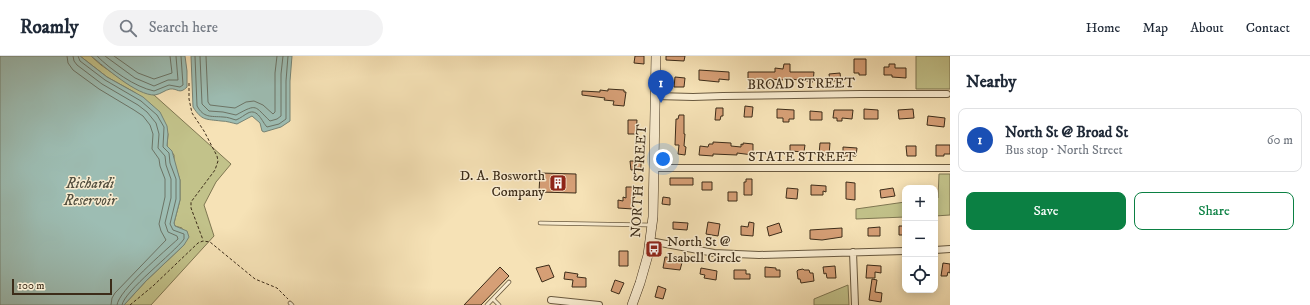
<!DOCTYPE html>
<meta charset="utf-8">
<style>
:root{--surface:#fff;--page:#f2f2f3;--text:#1f2937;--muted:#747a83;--line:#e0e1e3;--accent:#0b8043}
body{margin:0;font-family:"IM FELL DW Pica",serif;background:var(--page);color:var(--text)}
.controls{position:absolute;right:12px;bottom:12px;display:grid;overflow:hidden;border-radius:8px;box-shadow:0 2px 10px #0003}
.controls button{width:36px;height:36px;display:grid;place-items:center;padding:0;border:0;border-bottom:1px solid var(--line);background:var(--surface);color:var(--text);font:20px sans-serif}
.scale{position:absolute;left:12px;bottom:10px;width:100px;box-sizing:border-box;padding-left:4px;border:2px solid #3c2c19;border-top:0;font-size:11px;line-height:14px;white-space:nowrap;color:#3c2c19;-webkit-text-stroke:3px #f9ecd0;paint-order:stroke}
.you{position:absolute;left:663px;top:103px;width:14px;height:14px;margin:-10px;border:3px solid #fff;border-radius:50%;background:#1a73e8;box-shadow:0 0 0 6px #1a73e833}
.badge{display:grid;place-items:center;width:26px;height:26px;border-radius:50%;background:var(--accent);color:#fff;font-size:13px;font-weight:700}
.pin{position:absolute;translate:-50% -33px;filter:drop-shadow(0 1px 2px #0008)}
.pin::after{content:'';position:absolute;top:21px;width:14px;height:12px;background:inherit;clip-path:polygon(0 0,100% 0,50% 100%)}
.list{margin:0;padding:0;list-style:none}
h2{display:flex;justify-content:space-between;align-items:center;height:52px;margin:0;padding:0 16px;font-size:17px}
h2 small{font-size:13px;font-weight:400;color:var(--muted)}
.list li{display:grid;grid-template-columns:26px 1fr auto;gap:12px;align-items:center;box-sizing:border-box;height:64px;margin:0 8px 8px;padding:0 8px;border:1px solid var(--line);border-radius:8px}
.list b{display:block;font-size:15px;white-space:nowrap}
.list p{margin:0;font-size:13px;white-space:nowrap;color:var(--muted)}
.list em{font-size:13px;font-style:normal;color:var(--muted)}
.actions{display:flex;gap:8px;padding:12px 16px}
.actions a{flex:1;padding:9px 0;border:1px solid var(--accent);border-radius:8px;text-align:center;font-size:14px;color:var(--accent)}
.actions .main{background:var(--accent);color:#fff}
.icon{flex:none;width:22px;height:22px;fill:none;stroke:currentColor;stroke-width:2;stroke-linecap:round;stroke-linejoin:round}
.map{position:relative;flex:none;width:950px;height:249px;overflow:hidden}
header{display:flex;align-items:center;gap:24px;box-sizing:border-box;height:56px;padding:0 20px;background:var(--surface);border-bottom:1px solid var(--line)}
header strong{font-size:19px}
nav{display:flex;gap:22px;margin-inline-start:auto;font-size:14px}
.search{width:280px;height:36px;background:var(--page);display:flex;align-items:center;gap:10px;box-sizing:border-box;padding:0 14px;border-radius:22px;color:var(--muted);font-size:15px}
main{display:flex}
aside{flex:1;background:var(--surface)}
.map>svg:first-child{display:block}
</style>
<header>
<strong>Roamly</strong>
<div class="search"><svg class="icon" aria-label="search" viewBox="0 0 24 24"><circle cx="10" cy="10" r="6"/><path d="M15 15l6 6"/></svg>Search here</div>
<nav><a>Home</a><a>Map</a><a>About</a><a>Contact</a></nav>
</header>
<main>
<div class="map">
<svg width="950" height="249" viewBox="0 0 950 249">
<rect width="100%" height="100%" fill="#f6e2b6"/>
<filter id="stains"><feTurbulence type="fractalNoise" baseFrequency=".005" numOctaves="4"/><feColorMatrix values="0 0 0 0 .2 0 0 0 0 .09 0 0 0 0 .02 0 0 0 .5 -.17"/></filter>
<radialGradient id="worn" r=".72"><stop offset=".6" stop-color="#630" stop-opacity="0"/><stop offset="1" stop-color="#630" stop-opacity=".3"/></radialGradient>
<path fill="#c2c28a" stroke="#7f7752" d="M80,0H91L101,9L131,30L154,39L231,108L216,126L204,149L214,180L151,249H124L146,225L184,189L182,172L175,170L174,167L180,144V124L174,106V99L167,90L168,78L152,49L134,36L107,21Z
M916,0H950V33H916Z
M939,118H950V159L935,160V143L938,142Z
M905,146V161L856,163V153Z
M848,229L849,249H814V243Z"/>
<path fill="#9dbdb3" stroke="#768375" d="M0,0H80L107,21L143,41L160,56L167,70L168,78L167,90L172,95L180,124V144L174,167L175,170L187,175L189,181L184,189L146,225L124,249H0Z
M91,0H185L187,15V31C179,39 178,32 170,33C165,34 161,38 155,39C137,40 105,11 91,0Z
M191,0H292L290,25V65L281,71L264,76L262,75L260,67L252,60L237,68C232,67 227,65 221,65C206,63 202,65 193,51Z"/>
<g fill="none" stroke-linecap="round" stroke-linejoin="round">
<path stroke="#6c7466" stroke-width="1" d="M67,0L68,7L73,14L99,33L134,54L143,60L150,69L153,78L152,93L159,103L160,110L165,123V141L159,168L161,175L166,184L115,237L112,242L111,249
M73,0L74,5L77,9L102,28L138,49L147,56L156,67L159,78L158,92L165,100L166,109L171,123V142L165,167L168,176L177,180L178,183C166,194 118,235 117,249
M78,0L80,5L105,24L141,45L157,59L164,71L163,91L169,97L170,107L176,123V143L170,168L173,174L184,178V183C174,197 124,235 122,249
M97,0C111,14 135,31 154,35L169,29L180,31L183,29L181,0
M105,0L135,22L154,30L168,24H178L176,0
M114,0L138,17L154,23L172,17L170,0
M195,0L197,50C204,62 210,60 223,61C228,61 232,63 236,64C241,62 244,59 248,57C258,52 262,66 267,71L279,68L286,63V25L288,0
M200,0L202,48L209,55L223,56L236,59C258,47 254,50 270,65L277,63L281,60V18L283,0
M206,0L208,46L210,49L235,52L246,46L254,45L263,49L273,58L275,56V17L277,0"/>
</g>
<path fill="#d69f76" stroke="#3c2c19" d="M635,0H644V8L634,7Z
M666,0H685L684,5L666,4Z
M854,3H866V19H859V17H854Z
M784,8H790V16H814L813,26L784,22L783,24L769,23V28H760V25H748V16H775V12L783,13Z
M889,8H895V12H906V22L892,21V19H884V11H889Z
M699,14L729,16V24L719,23V26L699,24Z
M840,17L841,25H830L829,18Z
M675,21L685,22L684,31H674Z
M608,33L624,34V36H626L624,50L613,49L614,45L604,44L605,42L582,39V35L600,36V34L608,35Z
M745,50L753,51L752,61H744Z
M716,52H723V60H721L720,64H715Z
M777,53L794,54V63H789V66H783V62H777Z
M864,53L878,54V63H864Z
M913,53L914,62L899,63L898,54Z
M834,54H853L852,63L842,62V65H837V62H833Z
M810,55L822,56V64H810Z
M679,59H684V78H685L684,90L686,91L685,99L678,98L679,89H675L676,63H678Z
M928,60L945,62L944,71L927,69Z
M628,64H637L636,78H628Z
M713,86L731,87V90L741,91V88L743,89V87L753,88V99L737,97V99L713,98V100L699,99L700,90L708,91L709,88H713Z
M820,87H830L829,99H819Z
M790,89H805L804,96L790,95Z
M936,89H950V98H944V100H936Z
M906,90H916V100H907Z
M843,91L857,92L856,100H843Z
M630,105H641V113L631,114Z
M540,117L576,118V137L539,136Z
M670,122H693V129H670Z
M746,123H752V139H744V126H746Z
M702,126H712V134H702Z
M846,126L855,127V144L846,143Z
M811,129L826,130V136L823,135V139H811Z
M626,131H636L633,153L618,152V144L623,145V141L626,142Z
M787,132L798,133L797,143L786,142Z
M893,132L895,140L881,142L880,134Z
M728,136H737V145H728Z
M663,141L670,142V149L662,148Z
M673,166L688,167L687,174L673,173Z
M708,166L720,168L718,180L706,178Z
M749,166L754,167L753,180L741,179V170L748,171Z
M779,167L782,176L769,180L767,171Z
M899,170H905V179H899Z
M880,171V180H868V172Z
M842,172V181L822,184L810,183V174Z
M619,195H628V210H619Z
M665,201L683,203L680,214L663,212Z
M943,207L950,208V217L948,216L947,220H941Z
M549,209L554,221L542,226L536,212Z
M867,209L881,210V217L875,216V222H866Z
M835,210L836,222H827L826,217L824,218L823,211Z
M500,211L509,220L481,249H464Z
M765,211L776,212V214H780V221H765Z
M701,212L717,215L716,224L704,222L705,219L700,218Z
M803,213L804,214H809L810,217H813L814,225L801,227L800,223H798L797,215L798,214Z
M734,214H746V218H750V223H734Z
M565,216L578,218L577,221L586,222V231H572L573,224L564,223Z
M872,223L877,224L875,236L882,237L881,246L869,244Z
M615,224L624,227L619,238L611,235Z
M658,230L666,233L663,243L655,241Z"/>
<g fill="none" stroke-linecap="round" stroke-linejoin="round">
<g stroke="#6a5a40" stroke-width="4.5">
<path id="lane" d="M540,167L650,169
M493,243L499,249
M290,247L292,249
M487,249L509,226"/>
</g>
<g stroke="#6a5a40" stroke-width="8">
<path id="street" d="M656,40L693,41L723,40L861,38H947
M654,112H950
M650,185L714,197L759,199L905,195
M935,194L950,193
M853,196L855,249
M551,244L599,249"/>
</g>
<g stroke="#3c2c19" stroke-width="10">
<path id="secondary" d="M632,249L640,227L648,199L653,161L656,0"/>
</g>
<path stroke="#3c2c19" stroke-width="1" stroke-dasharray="3 2" stroke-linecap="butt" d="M189,27V43L192,57L204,75L217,100L218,105L215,114L191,146V152L203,184
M130,249L153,230L198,187L203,185L210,186L255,223L277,232L288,243"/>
<use href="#lane" stroke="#f9ecd0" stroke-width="3"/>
<use href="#street" stroke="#f9ecd0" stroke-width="6"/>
<use href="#secondary" stroke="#f9ecd0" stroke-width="9"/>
</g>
<defs>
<g id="building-square" transform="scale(0.9)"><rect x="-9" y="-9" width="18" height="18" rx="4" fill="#8f2418" stroke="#f9ecd0"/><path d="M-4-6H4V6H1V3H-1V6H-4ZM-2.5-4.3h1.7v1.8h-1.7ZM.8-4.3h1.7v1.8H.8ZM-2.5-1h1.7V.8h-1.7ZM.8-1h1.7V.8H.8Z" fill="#fff"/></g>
<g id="bus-square" transform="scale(0.9)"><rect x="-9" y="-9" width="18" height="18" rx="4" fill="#8f2418" stroke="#f9ecd0"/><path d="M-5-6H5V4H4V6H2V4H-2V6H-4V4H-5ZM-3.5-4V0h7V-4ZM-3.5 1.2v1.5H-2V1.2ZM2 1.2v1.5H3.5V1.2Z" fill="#fff"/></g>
</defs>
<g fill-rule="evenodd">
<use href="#building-square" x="558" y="127"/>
<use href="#bus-square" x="654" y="193"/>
</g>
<g text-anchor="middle" stroke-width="3" stroke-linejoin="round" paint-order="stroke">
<g font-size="14" fill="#3c2c19" stroke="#f9ecd0">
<text transform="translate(801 27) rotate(-1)" y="5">BROAD STREET</text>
<text x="802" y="105">STATE STREET</text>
<text transform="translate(638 125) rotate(-87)" y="5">NORTH STREET</text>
</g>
<g font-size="14" fill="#3c2c19" stroke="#f9ecd0" text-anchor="end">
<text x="545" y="124">D. A. Bosworth<tspan x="545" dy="16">Company</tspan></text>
<text x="667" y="190" text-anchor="start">North St @<tspan x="667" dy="16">Isabell Circle</tspan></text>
</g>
<g font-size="15" font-style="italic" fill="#545040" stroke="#f9ecd0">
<text x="90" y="132">Richardi<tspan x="90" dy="17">Reservoir</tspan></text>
</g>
</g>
<rect width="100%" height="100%" filter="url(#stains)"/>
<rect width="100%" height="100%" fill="url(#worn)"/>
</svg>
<div class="controls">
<button>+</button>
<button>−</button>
<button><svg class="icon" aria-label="locate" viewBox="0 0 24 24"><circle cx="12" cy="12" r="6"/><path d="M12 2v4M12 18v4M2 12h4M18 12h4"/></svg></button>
</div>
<div class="scale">100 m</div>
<div class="you"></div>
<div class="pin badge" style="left:661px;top:47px;background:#1a4fb4">1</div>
</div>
<aside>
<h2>Nearby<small></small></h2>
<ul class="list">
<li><span class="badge" style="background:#1a4fb4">1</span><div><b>North St @ Broad St</b><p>Bus stop · North Street</p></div><em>60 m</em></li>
</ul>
<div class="actions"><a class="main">Save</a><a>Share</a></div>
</aside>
</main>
